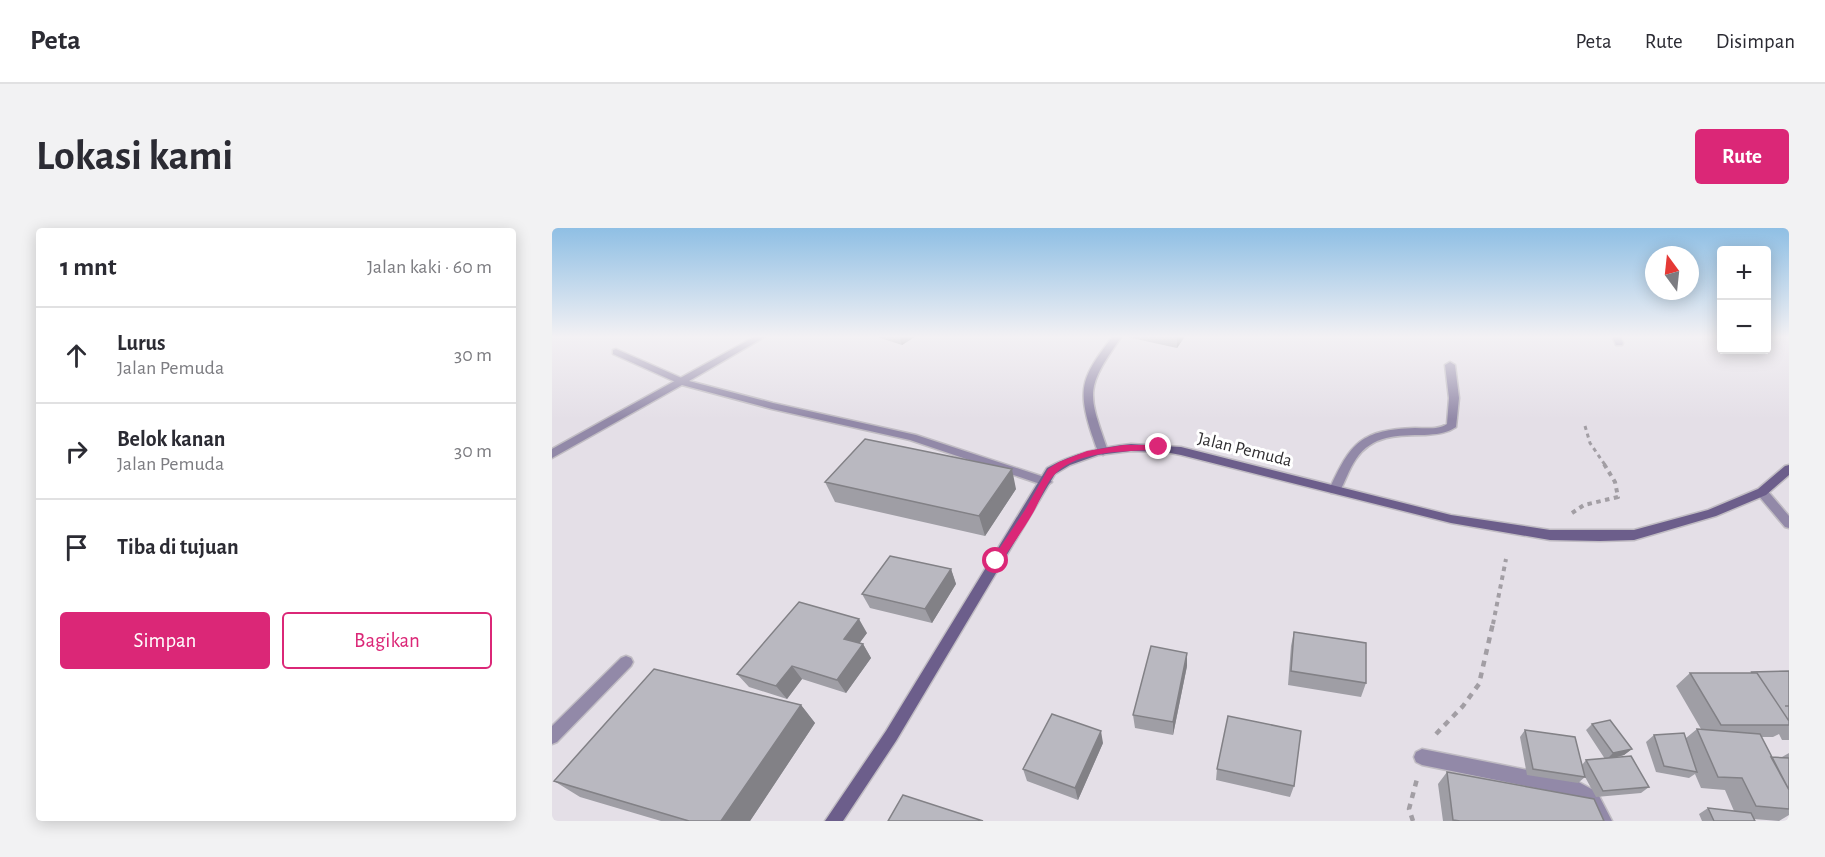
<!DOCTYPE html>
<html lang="id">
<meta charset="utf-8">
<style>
:root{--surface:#fff;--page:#f2f2f3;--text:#2b2b33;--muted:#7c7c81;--line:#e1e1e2;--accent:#db2777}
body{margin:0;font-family:"Alegreya Sans",sans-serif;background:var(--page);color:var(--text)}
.controls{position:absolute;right:18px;top:18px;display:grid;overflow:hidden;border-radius:6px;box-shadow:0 3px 15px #0003}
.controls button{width:54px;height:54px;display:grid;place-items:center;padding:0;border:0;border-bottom:2px solid var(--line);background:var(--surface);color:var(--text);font:30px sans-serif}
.compass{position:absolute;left:1093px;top:18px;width:54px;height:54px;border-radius:50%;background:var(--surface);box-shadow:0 3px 15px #0003;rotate:345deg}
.stop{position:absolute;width:18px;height:18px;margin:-14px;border:4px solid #db2777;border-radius:50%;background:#fff}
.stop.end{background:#db2777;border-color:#fff;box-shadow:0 2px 6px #0008}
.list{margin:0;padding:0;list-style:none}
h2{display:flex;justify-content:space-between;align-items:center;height:78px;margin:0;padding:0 24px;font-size:26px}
h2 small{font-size:20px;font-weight:400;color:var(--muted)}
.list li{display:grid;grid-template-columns:39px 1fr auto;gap:18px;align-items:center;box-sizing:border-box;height:96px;padding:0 24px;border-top:2px solid var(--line)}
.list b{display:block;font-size:22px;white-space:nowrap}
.list p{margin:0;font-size:20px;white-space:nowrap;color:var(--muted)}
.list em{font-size:20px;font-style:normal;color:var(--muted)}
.actions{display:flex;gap:12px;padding:18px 24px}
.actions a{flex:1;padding:14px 0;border:2px solid var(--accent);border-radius:6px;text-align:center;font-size:21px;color:var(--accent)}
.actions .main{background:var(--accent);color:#fff}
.icon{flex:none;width:33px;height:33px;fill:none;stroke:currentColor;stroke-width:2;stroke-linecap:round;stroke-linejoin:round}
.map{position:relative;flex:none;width:1237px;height:593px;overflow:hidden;border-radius:6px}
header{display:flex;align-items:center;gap:36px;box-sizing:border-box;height:84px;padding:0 30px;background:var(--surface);border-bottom:2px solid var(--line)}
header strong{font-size:28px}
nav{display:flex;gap:33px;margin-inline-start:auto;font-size:21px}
.intro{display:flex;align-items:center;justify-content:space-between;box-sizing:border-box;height:144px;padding:0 36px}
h1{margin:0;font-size:42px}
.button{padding:15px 27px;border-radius:6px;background:var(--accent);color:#fff;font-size:21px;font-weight:700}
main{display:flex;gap:36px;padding:0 36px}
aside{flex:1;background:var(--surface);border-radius:6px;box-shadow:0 3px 15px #0003}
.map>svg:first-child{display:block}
</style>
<header>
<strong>Peta</strong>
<nav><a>Peta</a><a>Rute</a><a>Disimpan</a></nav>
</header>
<div class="intro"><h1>Lokasi kami</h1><a class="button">Rute</a></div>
<main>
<aside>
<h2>1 mnt<small>Jalan kaki · 60 m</small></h2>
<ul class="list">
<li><svg class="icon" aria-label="ahead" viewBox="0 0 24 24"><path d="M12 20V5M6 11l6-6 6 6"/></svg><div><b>Lurus</b><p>Jalan Pemuda</p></div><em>30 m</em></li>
<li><svg class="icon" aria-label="right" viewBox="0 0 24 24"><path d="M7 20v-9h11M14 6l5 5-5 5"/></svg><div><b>Belok kanan</b><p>Jalan Pemuda</p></div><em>30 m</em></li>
<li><svg class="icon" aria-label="arrive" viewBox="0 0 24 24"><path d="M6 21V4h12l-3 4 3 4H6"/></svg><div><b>Tiba di tujuan</b></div></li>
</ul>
<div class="actions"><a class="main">Simpan</a><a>Bagikan</a></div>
</aside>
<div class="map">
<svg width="1237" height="593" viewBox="0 0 1237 593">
<rect width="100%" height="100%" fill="#e4dfe7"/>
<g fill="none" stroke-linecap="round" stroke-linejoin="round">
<g stroke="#c0bcc3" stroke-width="3">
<path id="lane" d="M64,121L134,152L136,154L131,157L128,156L61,126V122Z"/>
</g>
<g stroke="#c0bcc3" stroke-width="3">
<path id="street" d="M204,108H214L137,153L221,175L364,207L498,251L500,254L494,258L358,212L220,181L130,157L0,230V221Z
M561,108H570C533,161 535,163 556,223L551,227C544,224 543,214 540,207C524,158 531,148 561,108Z
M1060,108H1068L1071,115L1070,117H1064Z
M898,134L903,137L907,170L904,199C894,206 884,206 872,207C846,207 820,207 804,231C797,241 793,254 787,265H779L777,262C799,214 809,202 863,200C874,200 886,202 895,196L897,170L893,137Z
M1210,260L1214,261L1237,288V300L1233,299L1206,267L1204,264Z
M74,428L79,430L81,434L79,438L5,514L0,516V498L69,430Z
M870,521L1021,551L1045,564L1060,593H1043L1033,576L1018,567L870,537L864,534L862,529L864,524Z"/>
</g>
<g stroke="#c0bcc3" stroke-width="3">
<path id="secondary" d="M579,216L629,219L899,287L998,302H1082L1156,282L1206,261L1233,238L1237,237V247L1214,267L1164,288L1082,312L1048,313L998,312L899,295L629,227L613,224L579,223L546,227L518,237L503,246L344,513L291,593H273L334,503L495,240C522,225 549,219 579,216Z"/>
</g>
<path stroke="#a29ea4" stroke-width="3" stroke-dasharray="4 4" stroke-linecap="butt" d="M1033,198L1038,215L1053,237"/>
<path stroke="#a29ea4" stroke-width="4" stroke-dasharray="4.5 4.5" stroke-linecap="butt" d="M1020,285L1032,277L1066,269L1063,254L1052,236
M941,396L954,331"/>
<path stroke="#a29ea4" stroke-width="4.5" stroke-dasharray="6 6" stroke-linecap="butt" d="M884,506L911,478L927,456L941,395
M861,593L857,581L865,551"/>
<use href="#lane" fill="#9289a8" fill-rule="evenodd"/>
<use href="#street" fill="#9289a8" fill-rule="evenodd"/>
<use href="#secondary" fill="#6c5e8b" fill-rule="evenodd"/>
</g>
<path fill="#9f9ea5" d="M322,108H364L350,117Z
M575,108H633L625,120L575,109Z
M273,254L464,261L433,308L283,274Z
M399,341L404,356L380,395L318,380L310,366Z
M742,404L814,455L809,469L736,457L739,418Z
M315,405L307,415L311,416L319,430L294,465L250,451L235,471L197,459L185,446Z
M635,438L621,507L583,500L581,487Z
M1237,443V512H1230L1227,506L1221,509H1209L1219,529H1230L1237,525V587L1227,593L1202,591L1203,593H1150L1147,586L1156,580L1182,583L1173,562L1149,560L1143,546L1137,550L1104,544L1094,514L1102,507L1134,510L1145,501H1149L1124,458L1138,445H1198L1200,444Z
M249,477L263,495L198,593H109L28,569L2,553Z
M1040,496L1080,521L1072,527L1062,530L1097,559L1089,565L1044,569L1033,549L1026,555L975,547L968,509L973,502L1030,537L1034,532L1053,531L1034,502Z
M551,515L526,572L475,553L471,541Z
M665,541L742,558L738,569L664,552Z
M895,544L1052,593H891L886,556Z"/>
<path fill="#828186" d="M347,108H364L350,117Z
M625,108H633L625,120Z
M460,241L464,261L433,308L427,288Z
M399,341L404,356L380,395L373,381Z
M307,391L315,405L301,424L292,411Z
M311,416L319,430L294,465L285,452Z
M635,425V438L621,507V494Z
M240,438L250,451L235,471L224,458Z
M249,477L263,495L198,593H169Z
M549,503L551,515L526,572L523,560Z
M1080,521L1072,527L1054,532L1061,525Z"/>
<path fill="#b9b8c0" stroke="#828186" stroke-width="1.5" d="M313,211L460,241L427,288L273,254Z
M338,328L399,341L373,381L310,366Z
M247,374L307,391L292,411L311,416L285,452L240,438L224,458L185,446Z
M742,404L814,415V455L739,443Z
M599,418L635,425L621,494L581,487Z
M102,441L249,477L169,593H137L2,553Z
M1237,443V478H1233H1237V493L1205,445H1201L1200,444Z
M1138,445H1205L1237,493V497H1169Z
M500,486L549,503L523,560L471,541Z
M676,488L749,503L742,558L665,541Z
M1058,492L1080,521L1061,525L1040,496Z
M1145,501L1208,506L1237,562V581L1204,578L1190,550L1166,549Z
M973,502L1023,509L1033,549L981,541Z
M1132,505L1145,544L1112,538L1102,507Z
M1079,528L1097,559L1051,563L1034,532Z
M1219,529L1237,530V562Z
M895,544L1042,571L1052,593H908L901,592Z
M351,567L431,593H336Z
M1156,580L1199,585L1203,593H1162Z"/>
<linearGradient id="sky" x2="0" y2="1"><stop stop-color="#8fbfe4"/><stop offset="0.57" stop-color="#f3f1f4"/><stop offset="1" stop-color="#f3f1f4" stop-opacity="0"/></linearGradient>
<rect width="1237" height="191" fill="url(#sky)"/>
<path fill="#db2777" d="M572,217H607L611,219L607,222C577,223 527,222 504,245C494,254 488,273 481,285C471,302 459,319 448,335H441V330L473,282L496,241L507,234L535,223Z"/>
<g text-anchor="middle" stroke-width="6" stroke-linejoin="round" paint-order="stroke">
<g font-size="18" fill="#302e31" stroke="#fff">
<text transform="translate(693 221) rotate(14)" y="6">Jalan Pemuda</text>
</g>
</g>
</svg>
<div class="controls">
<button>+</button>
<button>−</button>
</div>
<svg class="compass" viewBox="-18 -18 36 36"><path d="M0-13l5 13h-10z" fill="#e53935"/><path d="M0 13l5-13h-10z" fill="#7c7c81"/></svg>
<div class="stop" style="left:444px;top:333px"></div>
<div class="stop end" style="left:607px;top:219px"></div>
</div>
</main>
